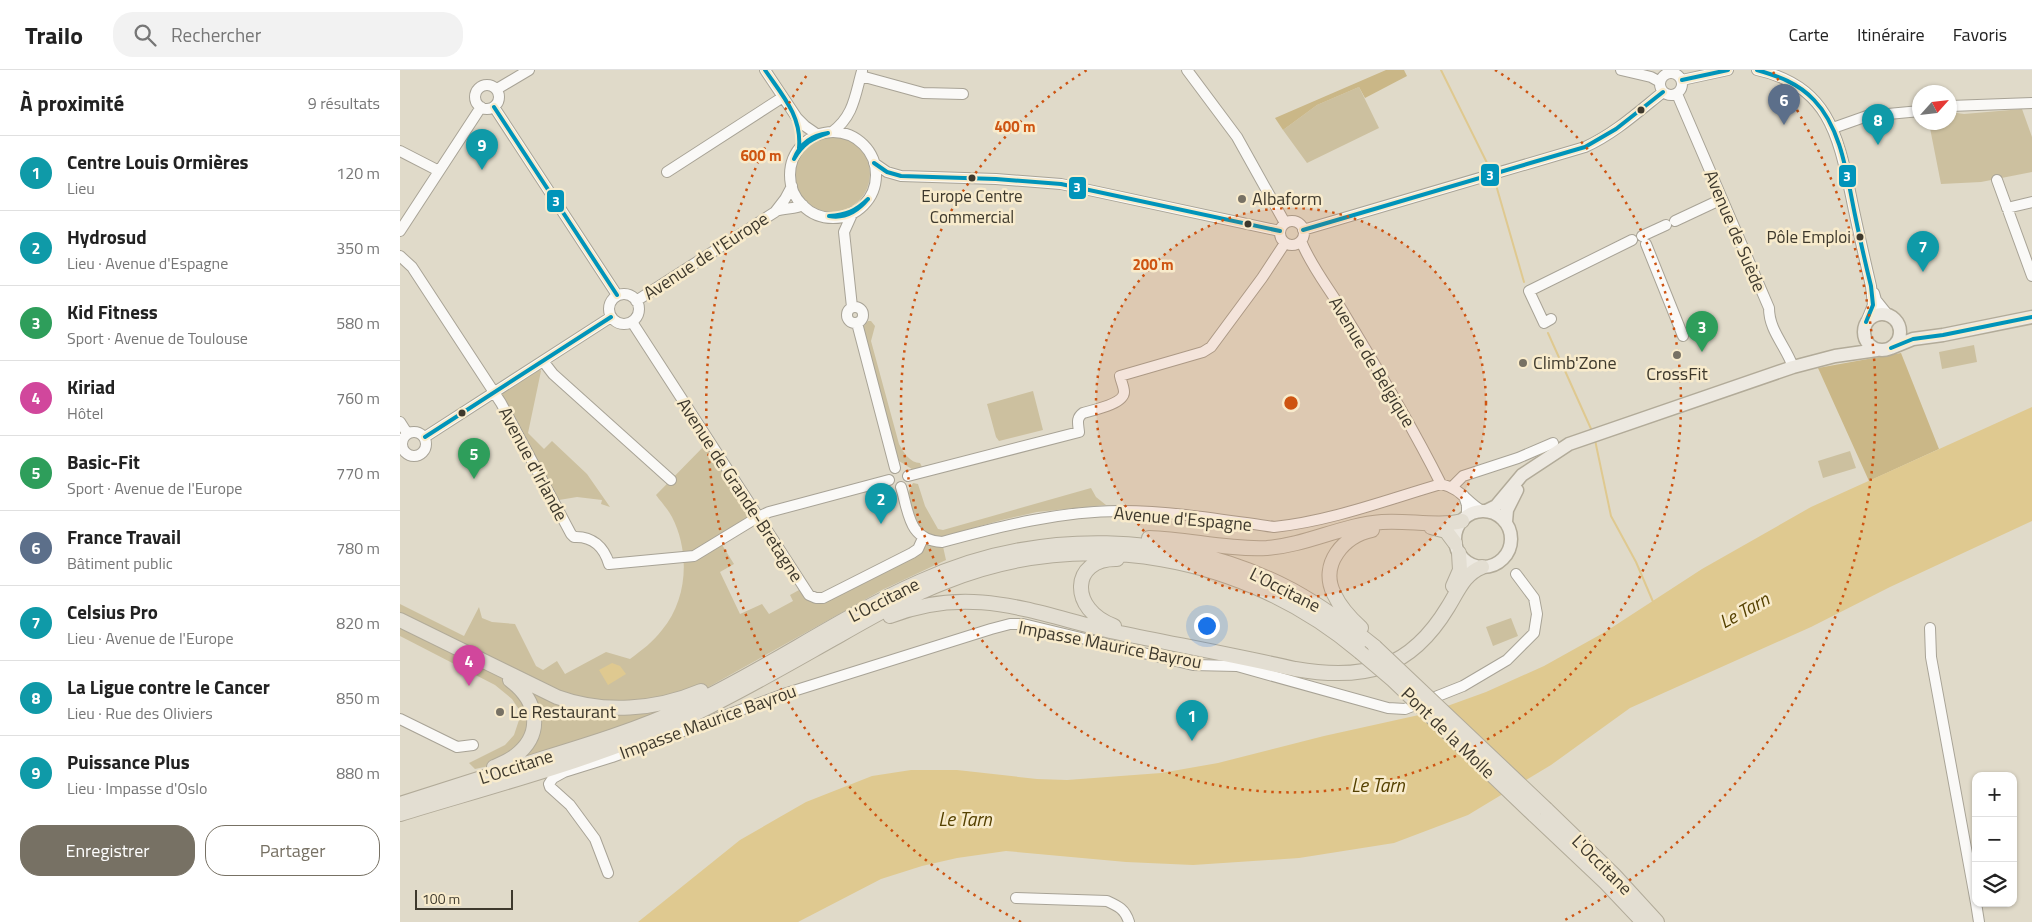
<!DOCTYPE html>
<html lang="fr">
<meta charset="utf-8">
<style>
:root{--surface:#fff;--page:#f2f2f2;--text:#222;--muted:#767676;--line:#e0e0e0;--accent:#777164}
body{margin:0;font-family:"Titillium Web",sans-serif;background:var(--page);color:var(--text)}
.controls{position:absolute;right:15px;bottom:15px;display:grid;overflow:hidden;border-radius:10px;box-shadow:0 1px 4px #0004}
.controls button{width:45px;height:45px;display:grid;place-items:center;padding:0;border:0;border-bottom:1px solid var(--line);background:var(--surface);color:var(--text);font:25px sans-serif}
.compass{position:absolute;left:1512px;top:15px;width:45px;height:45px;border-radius:50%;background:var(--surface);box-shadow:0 1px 4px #0004;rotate:63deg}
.scale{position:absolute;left:15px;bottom:12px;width:98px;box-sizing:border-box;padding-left:5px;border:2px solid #3e392d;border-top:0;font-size:14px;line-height:18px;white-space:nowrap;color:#3e392d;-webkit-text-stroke:4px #f8ebcc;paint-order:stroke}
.you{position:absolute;left:806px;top:555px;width:18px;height:18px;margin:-12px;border:4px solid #fff;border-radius:50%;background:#1a73e8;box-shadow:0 0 0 8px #1a73e833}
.badge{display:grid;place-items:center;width:32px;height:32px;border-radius:50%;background:var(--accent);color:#fff;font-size:16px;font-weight:700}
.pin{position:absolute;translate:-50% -41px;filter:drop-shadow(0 1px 2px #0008)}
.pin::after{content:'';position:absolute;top:26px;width:18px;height:15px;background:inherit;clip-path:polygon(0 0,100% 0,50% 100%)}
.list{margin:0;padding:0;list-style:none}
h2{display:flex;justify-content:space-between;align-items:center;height:65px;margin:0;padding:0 20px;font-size:21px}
h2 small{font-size:16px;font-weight:400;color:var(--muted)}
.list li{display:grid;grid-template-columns:32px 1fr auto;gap:15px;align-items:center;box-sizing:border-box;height:75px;padding:0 20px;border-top:1px solid var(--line)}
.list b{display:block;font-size:19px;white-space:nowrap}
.list p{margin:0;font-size:16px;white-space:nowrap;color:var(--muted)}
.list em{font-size:16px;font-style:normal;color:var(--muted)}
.actions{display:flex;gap:10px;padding:15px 20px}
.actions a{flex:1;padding:11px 0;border:1px solid var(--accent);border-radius:20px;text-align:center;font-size:18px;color:var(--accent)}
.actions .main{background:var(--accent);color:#fff}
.icon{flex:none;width:28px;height:28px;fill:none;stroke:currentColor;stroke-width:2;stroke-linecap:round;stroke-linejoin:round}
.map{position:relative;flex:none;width:1632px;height:852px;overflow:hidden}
header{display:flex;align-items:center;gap:30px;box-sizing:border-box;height:70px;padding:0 25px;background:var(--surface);border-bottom:1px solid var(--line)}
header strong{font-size:24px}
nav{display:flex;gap:28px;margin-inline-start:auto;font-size:18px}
.search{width:350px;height:45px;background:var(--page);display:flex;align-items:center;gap:12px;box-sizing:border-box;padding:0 18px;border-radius:20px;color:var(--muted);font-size:19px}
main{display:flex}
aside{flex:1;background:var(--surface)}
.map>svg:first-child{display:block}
</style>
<header>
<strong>Trailo</strong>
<div class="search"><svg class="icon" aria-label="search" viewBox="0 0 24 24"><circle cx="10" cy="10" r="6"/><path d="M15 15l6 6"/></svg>Rechercher</div>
<nav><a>Carte</a><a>Itinéraire</a><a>Favoris</a></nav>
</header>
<main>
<aside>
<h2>À proximité<small>9 résultats</small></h2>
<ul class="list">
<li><span class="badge" style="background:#0f9aa8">1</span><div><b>Centre Louis Ormières</b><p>Lieu</p></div><em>120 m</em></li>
<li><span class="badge" style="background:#0f9aa8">2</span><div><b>Hydrosud</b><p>Lieu · Avenue d'Espagne</p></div><em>350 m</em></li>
<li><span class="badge" style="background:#2e9e5b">3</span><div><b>Kid Fitness</b><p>Sport · Avenue de Toulouse</p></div><em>580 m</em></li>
<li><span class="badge" style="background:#d1479c">4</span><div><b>Kiriad</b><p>Hôtel</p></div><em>760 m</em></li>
<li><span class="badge" style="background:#2e9e5b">5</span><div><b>Basic-Fit</b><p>Sport · Avenue de l'Europe</p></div><em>770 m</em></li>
<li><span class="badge" style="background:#5c6f8a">6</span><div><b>France Travail</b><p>Bâtiment public</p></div><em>780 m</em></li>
<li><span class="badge" style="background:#0f9aa8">7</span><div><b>Celsius Pro</b><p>Lieu · Avenue de l'Europe</p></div><em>820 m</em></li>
<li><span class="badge" style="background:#0f9aa8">8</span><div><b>La Ligue contre le Cancer</b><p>Lieu · Rue des Oliviers</p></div><em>850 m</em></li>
<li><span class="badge" style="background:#0f9aa8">9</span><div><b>Puissance Plus</b><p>Lieu · Impasse d'Oslo</p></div><em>880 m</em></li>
</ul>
<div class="actions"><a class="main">Enregistrer</a><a>Partager</a></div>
</aside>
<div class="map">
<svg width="1632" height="852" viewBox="0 0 1632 852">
<rect width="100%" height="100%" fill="#e0dac9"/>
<path fill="#ccc09f" d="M959,17L979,58L907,93L883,60L917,35Z
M1622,39L1632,67V102L1581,112L1541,114L1529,53L1550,52V42L1564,44Z
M394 104a38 38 0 1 1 76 0a38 38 0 1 1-76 0Z
M468,251H471L475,256L471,271L499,374C503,382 510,393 520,393L522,397L527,395L528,398L515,401L499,391L464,268V256Z
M1574,275L1577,292L1542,299L1539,282Z
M137,295L141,301L128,363L144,379L152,371L187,404L210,437L201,434L202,430L177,427L153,431L94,322Z
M633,321L643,360L599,371L596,367L587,334Z
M309,371L358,447L319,470L334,494L320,502L340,544L362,534L369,544L393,531L390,525L399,520L416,528L512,483L523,468L542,472L546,490L482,520L278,634L213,659L121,689L75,699L69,693L105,675L114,665L120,647L118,638L112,629L95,615L0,566V534L64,566L79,537L82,548L92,552L115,554L136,596L143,600L157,591L165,604L206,582L230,589C242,580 253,572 262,560C288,529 290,482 272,447C268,439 261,432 256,425Z
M1450,381L1456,398L1423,408L1418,391Z
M513,413L518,414L525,436L538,459L543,460L691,418L696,427L706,435L637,442L602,450L537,468C515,466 512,441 507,424Z
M1111,548L1118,566L1093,576L1086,557Z"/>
<path fill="#cab787" d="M986,0H1004L1007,6L965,28L959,17L917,35L883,60L875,48Z
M1501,283L1539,379L1469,411L1418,298Z"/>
<path fill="#dfc990" d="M1632,337V451L1490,517L1411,557L1230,638L1151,695L1068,745L994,773L899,788L793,795L726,792L606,781L557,788L522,796L481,809L398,852H238L340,770L406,732L472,706L511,700H557L637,709L667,710L761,703L818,693L924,666L1028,643L1086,622L1144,596L1205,562L1302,499L1411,437Z
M212,593L220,596L226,604L208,615L199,600Z"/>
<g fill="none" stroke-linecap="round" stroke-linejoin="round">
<path stroke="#dfc990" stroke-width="2" d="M1041,0L1091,101
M1094,108L1124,212
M1148,263L1192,361
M1195,370L1211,446L1236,492L1254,534"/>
<g stroke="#a8a396" stroke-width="12">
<path id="minor" d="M365,0L397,48L405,56L418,65
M787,0L837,67L885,153
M1221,0L1251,7L1260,12
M1357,0C1428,15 1438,65 1451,126C1457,156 1464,186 1471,216L1473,235L1466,252
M1260 14a11 11 0 1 1 22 0a11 11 0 1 1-22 0Z
M461,6L523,23L563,24
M1282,10L1328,0
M75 27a12 12 0 1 1 24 0a12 12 0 1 1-24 0Z
M97,19L129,0
M1277,24L1369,238C1369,261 1386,276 1393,297
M1550,36L1632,33
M94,37L217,225
M1433,58L1467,46L1520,41
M432,62C454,46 455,25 462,1
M390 105a43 43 0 1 1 86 0a43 43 0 1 1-86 0Z
M0,81L39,101
M474,93L487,102L501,106L596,109L661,114L880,161
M267,102L383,27
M1597,110L1632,206
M1607,138L1632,132
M376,141C384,138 396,139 403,135
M1275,151L1322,129
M880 163a12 12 0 1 1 24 0a12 12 0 1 1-24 0Z
M903,160L1185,77C1214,64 1238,42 1263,22
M0,161L81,37
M1242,166L1266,155
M901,171C911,196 928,217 942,240C976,297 1011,354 1041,414
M1246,174L1283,266
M0,186L12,197L101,333L171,464L174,467C192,466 204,477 209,494L294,486L358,447L369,442L489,410
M1474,223L1476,230L1488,245
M209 239a15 15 0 1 1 30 0a15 15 0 1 1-30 0Z
M236,231L375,142L385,129L392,116
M447 245a8 8 0 1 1 16 0a8 8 0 1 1-16 0Z
M452,237L444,162L453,142
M1151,249L1144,253L1129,221L1232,170
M232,252L409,525L416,528H423L512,483L518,479L523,468
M457,253L495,398
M143,291L153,304L271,410
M0,352L7,363
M2 374a12 12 0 1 1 24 0a12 12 0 1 1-24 0Z
M25,367L211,247
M508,406L679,362C678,353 676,348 683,343C693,340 724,334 724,322C724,317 721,311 720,306L803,282L811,277L862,208L885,173
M501,417C509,443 508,470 542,472C601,456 660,441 722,441C773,441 824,450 874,457C931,451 986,430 1041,414C1062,419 1065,431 1082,441
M1052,417L1063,406L1118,388L1153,373
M1064,426L1067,435V446
M1530,558L1531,587L1576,833
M0,649L57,677L73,675
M208,803L195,769L170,735L150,717L149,714L153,708L164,702L212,687L387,623L591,559L610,554H623L793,595L837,596L988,638L1005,639L1063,616L1107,590L1134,563L1137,544L1134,528L1116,504
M616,828L707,831C718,836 725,839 729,852
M1576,833L1579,852"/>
</g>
<g stroke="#b2ab99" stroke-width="15">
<path id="major" d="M1464 262a18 18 0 1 1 36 0a18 18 0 1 1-36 0Z
M1491,278L1513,269L1543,265L1632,247
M1055 469a28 28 0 1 1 56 0a28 28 0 1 1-56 0Z
M1086,441L1096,436L1122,405L1169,374L1393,297L1435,286L1477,280
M1106,452L1107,440L1117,420"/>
</g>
<g stroke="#b2ab99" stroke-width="16">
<path id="highway" d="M1031,457L1046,461L1055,473
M749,468C788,469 827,480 867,478C907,475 942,455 982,452C1008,450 1038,457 1062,451
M1053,516L1060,500L1059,483
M490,546C575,513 637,545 720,563C778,575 837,586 895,599C964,611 1010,600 1048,537C1058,521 1064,504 1082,497
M0,550L157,627C203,644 256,640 301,621
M714,556C669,540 670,488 717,489
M961,558C950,548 940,537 934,524C919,494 944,466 972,460
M94,697C101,694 109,691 115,686C145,663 137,630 110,610
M0,734C47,719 94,704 141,689C190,674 239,659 286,637C366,600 438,548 519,512C636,458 778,460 892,520C921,536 949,556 975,577
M1146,739L1214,805L1257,852
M0,744C95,715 196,689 286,648C337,624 385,596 433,569C470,548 506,527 545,512C684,455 846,485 960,582
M1134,745L1206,813L1243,852"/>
</g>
<use href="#minor" stroke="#faf9f7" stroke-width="10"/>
<use href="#major" stroke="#ede9e1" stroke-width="12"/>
<use href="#highway" stroke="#e3ded2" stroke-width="14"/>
<g stroke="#b2ab99" stroke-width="16" stroke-linecap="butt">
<path id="highway-bridge" d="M975,577L1146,739
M960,582L993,610L1134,745"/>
</g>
<use href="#highway-bridge" stroke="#e3ded2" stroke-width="14"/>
<g stroke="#f8ebcc" stroke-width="8">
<path id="bus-1" d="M365,0C382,25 402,46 399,78
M1357,0C1378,6 1398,13 1414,30C1442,59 1447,107 1455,145C1460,169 1465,192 1471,216L1473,235L1466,252
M1282,10L1328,0
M94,37L217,225
M394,89C400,74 412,65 428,63
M394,89C403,74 412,68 428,63
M474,93L487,102L501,106L596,109L661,114L880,161
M429,146C445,149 458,141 468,129
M429,146C446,145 456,141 468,129
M903,160L1185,77L1216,59L1263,22
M1491,278L1513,269L1543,265L1632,247
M25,367L211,247"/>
</g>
<use href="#bus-1" stroke="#0094ba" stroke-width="4"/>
</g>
<circle cx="891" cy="333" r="195" fill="#ce5411" fill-opacity=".12"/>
<g fill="none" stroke="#ce5411" stroke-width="2.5" stroke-dasharray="2.5 5">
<circle cx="891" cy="333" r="195"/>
<path d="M1095 0A390 390 0 1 1 687 0"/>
<path d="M621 852A585 585 0 0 1 409 2M1373 2A585 585 0 0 1 1161 852"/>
</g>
<g fill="#3e392d" stroke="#f8ebcc" stroke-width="2">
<circle cx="1241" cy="40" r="4.5"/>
<circle cx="572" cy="108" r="4.5"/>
<circle cx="848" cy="154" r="4.5"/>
<circle cx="1460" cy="167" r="4.5"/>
<circle cx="62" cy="343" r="4.5"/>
</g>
<g fill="#777164" stroke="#f8ebcc" stroke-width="2">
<circle cx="842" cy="129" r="5"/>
<circle cx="1277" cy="285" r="5"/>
<circle cx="1123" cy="293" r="5"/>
<circle cx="100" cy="642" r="5"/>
</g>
<g text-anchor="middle" stroke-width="5" stroke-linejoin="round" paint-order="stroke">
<g font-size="17" fill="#3e392d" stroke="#f8ebcc">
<text x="572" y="132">Europe Centre<tspan x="572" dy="21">Commercial</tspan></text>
<text x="1451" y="173" text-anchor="end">Pôle Emploi</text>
</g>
<g font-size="18" fill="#3e392d" stroke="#f8ebcc" text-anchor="start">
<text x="852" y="135">Albaform</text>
<text x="1133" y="299">Climb'Zone</text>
<text x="1277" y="310" text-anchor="middle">CrossFit</text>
<text x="110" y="648">Le Restaurant</text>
</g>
<g font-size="18" fill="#3e392d" stroke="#f8ebcc">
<text transform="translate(1335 161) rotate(67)" y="6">Avenue de Suède</text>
<text transform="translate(306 186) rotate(-33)" y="6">Avenue de l'Europe</text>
<text transform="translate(972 292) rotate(59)" y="6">Avenue de Belgique</text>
<text transform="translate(133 394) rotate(62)" y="6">Avenue d'Irlande</text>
<text transform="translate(340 420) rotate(57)" y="6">Avenue de Grande-Bretagne</text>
<text transform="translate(783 449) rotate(5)" y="6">Avenue d'Espagne</text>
<text transform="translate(885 520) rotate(27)" y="6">L'Occitane</text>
<text transform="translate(484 530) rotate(-27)" y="6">L'Occitane</text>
<text transform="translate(710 575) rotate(11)" y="6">Impasse Maurice Bayrou</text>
<text transform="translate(308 652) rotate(-20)" y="6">Impasse Maurice Bayrou</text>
<text transform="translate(1048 663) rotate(44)" y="6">Pont de la Molle</text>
<text transform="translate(116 697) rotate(-18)" y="6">L'Occitane</text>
<text transform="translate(1202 795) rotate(45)" y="6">L'Occitane</text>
</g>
<g font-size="19" font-style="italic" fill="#554101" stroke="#f8ebcc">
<text transform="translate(1344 540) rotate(-29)" y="7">Le Tarn</text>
<text x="978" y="722">Le Tarn</text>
<text x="565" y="756">Le Tarn</text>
</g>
</g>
<circle cx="891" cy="333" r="8" fill="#ce5411" stroke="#f8ebcc" stroke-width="2.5"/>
<g font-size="15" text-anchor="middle" font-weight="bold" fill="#ce5411" stroke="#f8ebcc" stroke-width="5" stroke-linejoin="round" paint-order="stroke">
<text x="615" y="62">400 m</text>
<text x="361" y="91">600 m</text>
<text x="753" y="200">200 m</text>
</g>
<g stroke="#f8ebcc" stroke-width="2">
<rect x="1080" y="93" width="20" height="24" rx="5" fill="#0094ba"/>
<rect x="1438" y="94" width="19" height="24" rx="5" fill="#0094ba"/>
<rect x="668" y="106" width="19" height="24" rx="5" fill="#0094ba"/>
<rect x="146" y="119" width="19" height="24" rx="5" fill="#0094ba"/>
</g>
<g font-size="14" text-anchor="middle" font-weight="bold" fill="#fff">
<text x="1090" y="110">3</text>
<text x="1447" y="111">3</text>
<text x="677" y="122">3</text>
<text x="156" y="136">3</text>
</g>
</svg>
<div class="controls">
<button>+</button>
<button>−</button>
<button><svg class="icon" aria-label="layers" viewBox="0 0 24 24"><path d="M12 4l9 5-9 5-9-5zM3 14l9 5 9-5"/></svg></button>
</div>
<svg class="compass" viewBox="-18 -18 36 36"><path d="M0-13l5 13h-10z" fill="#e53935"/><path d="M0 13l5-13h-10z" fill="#767676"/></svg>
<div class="scale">100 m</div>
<div class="you"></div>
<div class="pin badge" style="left:792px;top:671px;background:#0f9aa8">1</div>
<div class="pin badge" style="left:481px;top:454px;background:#0f9aa8">2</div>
<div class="pin badge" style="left:1302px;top:282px;background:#2e9e5b">3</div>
<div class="pin badge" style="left:69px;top:616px;background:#d1479c">4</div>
<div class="pin badge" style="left:74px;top:409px;background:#2e9e5b">5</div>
<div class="pin badge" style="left:1384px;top:55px;background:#5c6f8a">6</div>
<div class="pin badge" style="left:1523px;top:202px;background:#0f9aa8">7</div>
<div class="pin badge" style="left:1478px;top:75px;background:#0f9aa8">8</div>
<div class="pin badge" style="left:82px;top:100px;background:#0f9aa8">9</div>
</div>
</main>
